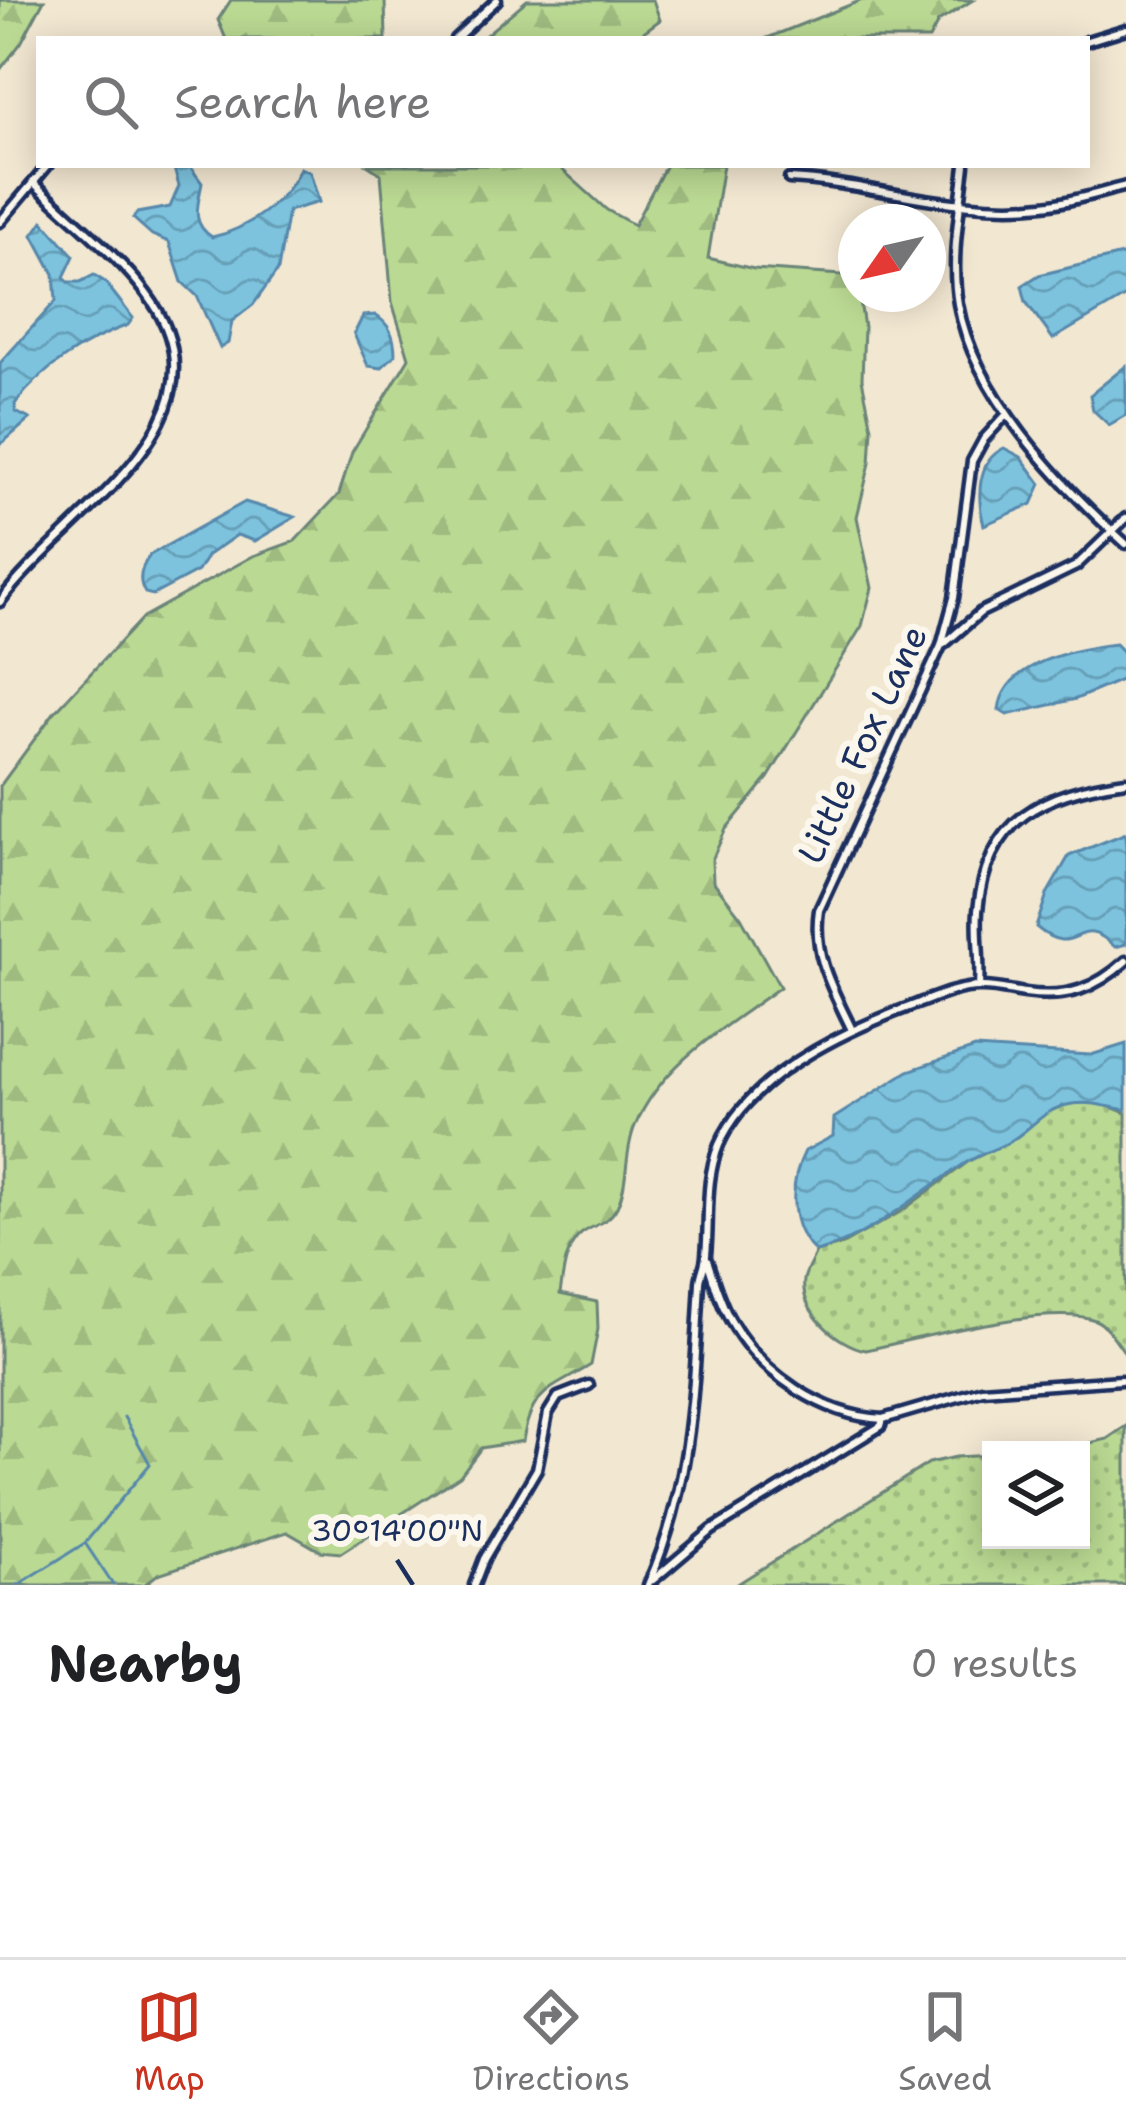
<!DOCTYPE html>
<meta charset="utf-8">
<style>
:root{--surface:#fff;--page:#f6f6f6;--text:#202124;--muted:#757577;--line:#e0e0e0;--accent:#c8321e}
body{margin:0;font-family:"Shantell Sans",sans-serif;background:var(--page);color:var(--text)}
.controls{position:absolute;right:36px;bottom:36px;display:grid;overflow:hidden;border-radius:0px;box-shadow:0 6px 30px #0003}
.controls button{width:108px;height:108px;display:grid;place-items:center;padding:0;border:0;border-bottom:3px solid var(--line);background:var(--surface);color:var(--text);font:60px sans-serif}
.compass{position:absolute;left:838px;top:204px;width:108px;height:108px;border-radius:50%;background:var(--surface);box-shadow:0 6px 30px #0003;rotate:236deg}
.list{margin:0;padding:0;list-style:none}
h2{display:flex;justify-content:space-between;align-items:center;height:156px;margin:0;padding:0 48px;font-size:51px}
h2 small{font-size:39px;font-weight:400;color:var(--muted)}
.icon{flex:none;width:66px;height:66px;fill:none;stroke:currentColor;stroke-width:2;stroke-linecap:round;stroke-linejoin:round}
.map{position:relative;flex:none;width:1126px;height:1585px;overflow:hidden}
.search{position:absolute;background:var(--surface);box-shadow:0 6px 30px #0003;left:36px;right:36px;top:36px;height:132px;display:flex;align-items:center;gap:30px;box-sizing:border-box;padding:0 42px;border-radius:0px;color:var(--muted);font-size:45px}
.sheet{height:372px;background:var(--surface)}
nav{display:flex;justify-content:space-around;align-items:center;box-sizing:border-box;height:168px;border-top:3px solid var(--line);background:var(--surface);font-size:33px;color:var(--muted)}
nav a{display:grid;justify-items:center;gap:6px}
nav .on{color:var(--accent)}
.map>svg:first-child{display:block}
</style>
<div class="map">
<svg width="1126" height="1585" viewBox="0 0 1126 1585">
<defs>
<pattern id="grass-dots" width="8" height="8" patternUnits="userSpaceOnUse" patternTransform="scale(3)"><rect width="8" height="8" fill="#bad992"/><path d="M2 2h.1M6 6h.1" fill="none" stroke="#9fbb80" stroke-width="1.8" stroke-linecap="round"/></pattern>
<pattern id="forest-firs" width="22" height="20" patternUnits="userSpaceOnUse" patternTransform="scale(3)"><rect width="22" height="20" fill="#bad992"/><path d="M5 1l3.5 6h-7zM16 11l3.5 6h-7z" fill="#9fbb80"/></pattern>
<pattern id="water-waves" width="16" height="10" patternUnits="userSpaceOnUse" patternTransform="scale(3)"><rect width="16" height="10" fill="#7dc3de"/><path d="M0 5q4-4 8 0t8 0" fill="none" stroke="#669fb7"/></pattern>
</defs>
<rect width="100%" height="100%" fill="#f2e7d1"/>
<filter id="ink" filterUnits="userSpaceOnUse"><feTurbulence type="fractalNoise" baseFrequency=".00833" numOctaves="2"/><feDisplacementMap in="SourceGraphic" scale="24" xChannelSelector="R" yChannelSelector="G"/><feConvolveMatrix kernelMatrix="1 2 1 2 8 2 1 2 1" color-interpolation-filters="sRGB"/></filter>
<g filter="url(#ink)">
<path fill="url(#grass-dots)" stroke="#6a8478" stroke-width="3" d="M1099,1102L1126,1113V1354C1117,1343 1108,1325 1095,1320C1050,1303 917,1339 866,1350C838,1345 800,1312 804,1280C805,1272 813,1260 816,1252L841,1245L902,1211L969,1161L1014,1139L1038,1116L1067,1104Z
M1126,1426V1585H736L929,1463L956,1457L991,1455V1540H1081V1450H1059L1107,1439Z"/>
<path fill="url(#forest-firs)" stroke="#6a8478" stroke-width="3" d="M0,0H44L21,43L0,70Z
M231,0H385L386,39H226L218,20Z
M527,0H653L660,20L634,39H481Z
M862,0H973L938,22L929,39H765Z
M367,165H557L607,210L634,225L666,165H723L708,258L754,269L856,276L864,327L862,379L872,428L870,463L857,517L872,588L862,626L768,778L726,829L712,860L713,881L741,917L780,987C725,1028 664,1060 635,1126C624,1151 629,1183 617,1207C608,1224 594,1224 581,1234C565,1247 563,1275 560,1294L597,1302L598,1329L591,1365C551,1390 531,1390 523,1441L481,1448L460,1476L341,1553L320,1551L287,1532L158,1574L144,1585H0V786L53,714L143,617L253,556L295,541L339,494L352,452L409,358L392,302L381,174Z"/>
<path fill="url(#water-waves)" stroke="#5688ab" stroke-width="3" d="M173,165H189L202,183C198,205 190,223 212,237C247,230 287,200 300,168L310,172L319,202L288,211L278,270L253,305L232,321L228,343L220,348L197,296L182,282L169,242L152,235L133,218L137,213L170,207L179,186Z
M43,221L74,256L64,277L68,282H80L94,275L105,282L133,318L128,325C86,340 42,368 15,404L16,412L30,419L0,445V363L56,301L54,274L33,235Z
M1126,254V296L1053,339L1026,302L1022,286L1039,275Z
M375,315C390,324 395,337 395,355L381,368L368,366L354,334L363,316Z
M1126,366V415L1109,425L1093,410L1090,395Z
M1004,448L1021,457L1041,484L1032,504L984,525C977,499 976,461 1004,448Z
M245,502L295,517L255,541L237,535L208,555L198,571L153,595L145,593C137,580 141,567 150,555Z
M1115,644L1126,655V678L1076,699L1007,715L999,710C1004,662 1075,649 1115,644Z
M1126,833V944L1115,947C1076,909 1079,963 1036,927L1047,894L1069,856Z
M1126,1044V1110C1107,1107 1093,1101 1072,1104C1043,1108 1032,1129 1009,1142C996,1149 980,1154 967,1162C917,1194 875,1235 816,1252C788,1228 789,1182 805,1151L833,1136L834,1118L908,1071L975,1048L1091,1055Z"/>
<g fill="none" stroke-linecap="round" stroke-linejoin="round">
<path stroke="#5688ab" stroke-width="3" d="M85,1543L113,1585
M18,1585L85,1543L150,1464L124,1417"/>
<g stroke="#1b2f5e" stroke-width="15">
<path id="minor" d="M455,39L497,0
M1087,41L1126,29
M965,165C960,210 950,259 958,304C974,395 1059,483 1126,544
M789,179C873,183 957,215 1043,205C1071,202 1099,193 1126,186
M0,222L48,165
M0,602C63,514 243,421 146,293C117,254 69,217 33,182
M944,644L981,612L1076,566L1126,518
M979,987C981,961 976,936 978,911C986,818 1044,792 1126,781
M852,1030C833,990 812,955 819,910L941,646L954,598L972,461L984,439L1006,415
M707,1260C714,1281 720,1303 731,1321C761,1374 823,1416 883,1419
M653,1580L712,1530L881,1426L883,1419L982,1390L1121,1380
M474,1585L484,1559L537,1469L548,1413L558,1397L589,1385
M648,1585C692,1485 694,1388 700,1282C701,1272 706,1264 706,1255C710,1217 704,1182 719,1145C749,1074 849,1029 917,1004C936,997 959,987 979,987C995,986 1010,991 1025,993C1067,999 1095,989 1126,961"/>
</g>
<use href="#minor" stroke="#fbf7ec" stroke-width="6"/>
</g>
</g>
<path fill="none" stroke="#1b2f5e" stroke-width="4.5" d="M397,1560L413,1585"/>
<g text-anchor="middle" stroke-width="12" stroke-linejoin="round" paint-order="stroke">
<g font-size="36" fill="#1b2f5e" stroke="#fbf7ec">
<text transform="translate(862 744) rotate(-65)" y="13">Little Fox Lane</text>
</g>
</g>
<g font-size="30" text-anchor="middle" fill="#1b2f5e" stroke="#fbf7ec" stroke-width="12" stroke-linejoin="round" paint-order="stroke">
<text x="397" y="1541">30°14'00"N</text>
</g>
</svg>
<div class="controls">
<button><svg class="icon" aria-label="layers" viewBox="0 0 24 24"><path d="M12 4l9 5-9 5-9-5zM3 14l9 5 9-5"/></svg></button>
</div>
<svg class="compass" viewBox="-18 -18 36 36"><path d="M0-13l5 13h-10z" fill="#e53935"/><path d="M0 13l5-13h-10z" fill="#757577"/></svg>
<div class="search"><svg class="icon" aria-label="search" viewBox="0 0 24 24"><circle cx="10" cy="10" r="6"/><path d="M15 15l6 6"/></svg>Search here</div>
</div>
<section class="sheet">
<h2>Nearby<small>0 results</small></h2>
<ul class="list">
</ul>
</section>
<nav>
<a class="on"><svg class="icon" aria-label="map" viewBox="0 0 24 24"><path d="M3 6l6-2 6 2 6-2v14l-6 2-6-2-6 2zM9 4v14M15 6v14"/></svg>Map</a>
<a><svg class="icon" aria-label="directions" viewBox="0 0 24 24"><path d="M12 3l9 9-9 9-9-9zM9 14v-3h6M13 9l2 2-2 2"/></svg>Directions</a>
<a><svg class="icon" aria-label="saved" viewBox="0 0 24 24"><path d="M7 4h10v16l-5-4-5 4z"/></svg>Saved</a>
</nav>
